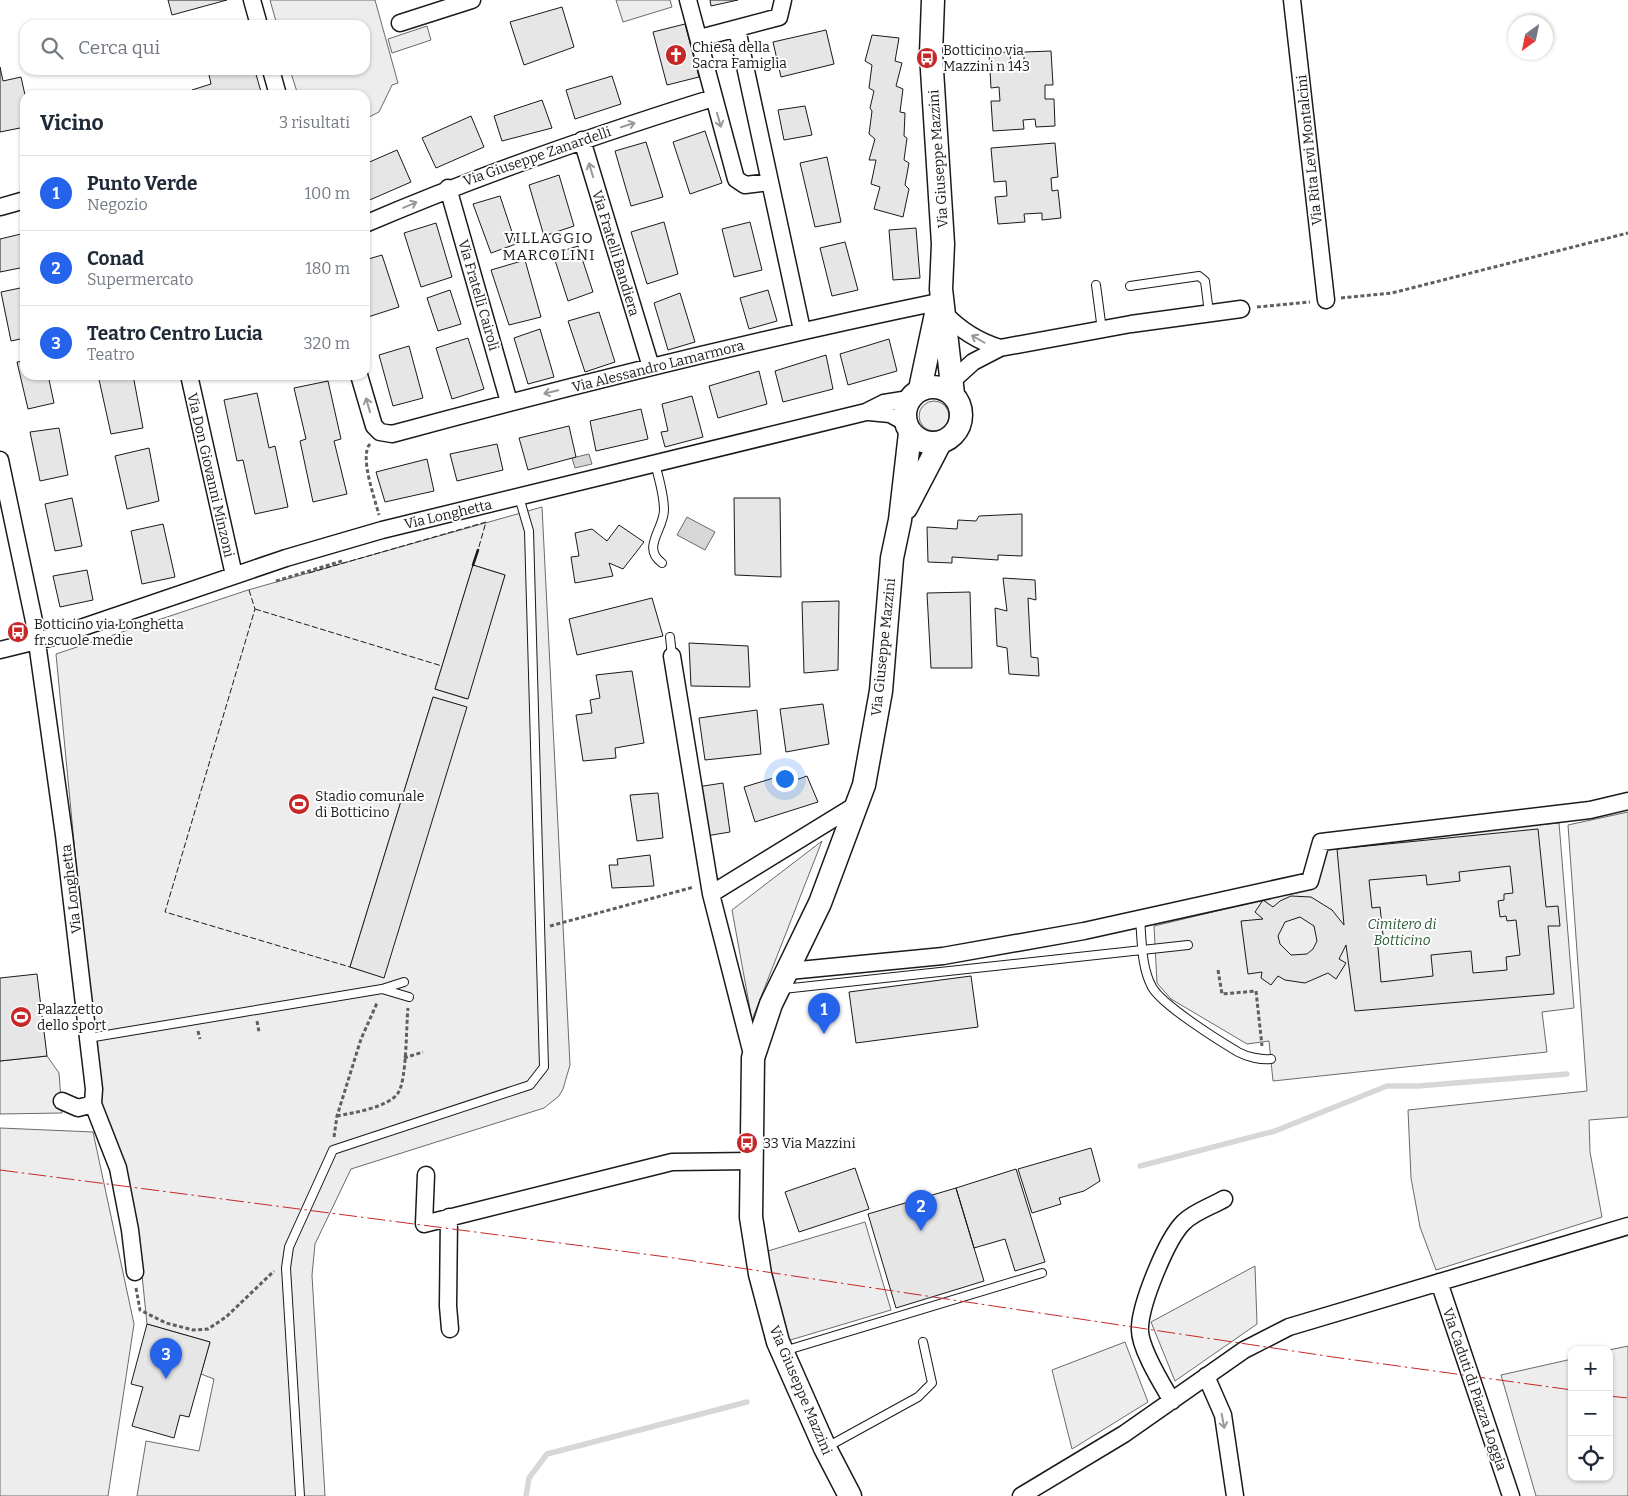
<!DOCTYPE html>
<html lang="it">
<meta charset="utf-8">
<style>
:root{--surface:#fff;--page:#f6f6f7;--text:#1f2937;--muted:#747a83;--line:#e0e1e3;--accent:#2563eb}
body{margin:0;font-family:Bitter,serif;background:var(--page);color:var(--text)}
.controls{position:absolute;right:15px;bottom:15px;display:grid;overflow:hidden;border-radius:10px;box-shadow:0 1px 4px #0004}
.controls button{width:45px;height:45px;display:grid;place-items:center;padding:0;border:0;border-bottom:1px solid var(--line);background:var(--surface);color:var(--text);font:25px sans-serif}
.compass{position:absolute;left:1508px;top:15px;width:45px;height:45px;border-radius:50%;background:var(--surface);box-shadow:0 1px 4px #0004;rotate:213deg}
.you{position:absolute;left:784px;top:778px;width:18px;height:18px;margin:-12px;border:4px solid #fff;border-radius:50%;background:#1a73e8;box-shadow:0 0 0 8px #1a73e833}
.badge{display:grid;place-items:center;width:32px;height:32px;border-radius:50%;background:var(--accent);color:#fff;font-size:16px;font-weight:700}
.pin{position:absolute;translate:-50% -41px;filter:drop-shadow(0 1px 2px #0008)}
.pin::after{content:'';position:absolute;top:26px;width:18px;height:15px;background:inherit;clip-path:polygon(0 0,100% 0,50% 100%)}
.list{margin:0;padding:0;list-style:none}
h2{display:flex;justify-content:space-between;align-items:center;height:65px;margin:0;padding:0 20px;font-size:21px}
h2 small{font-size:16px;font-weight:400;color:var(--muted)}
.list li{display:grid;grid-template-columns:32px 1fr auto;gap:15px;align-items:center;box-sizing:border-box;height:75px;padding:0 20px;border-top:1px solid var(--line)}
.list b{display:block;font-size:19px;white-space:nowrap}
.list p{margin:0;font-size:16px;white-space:nowrap;color:var(--muted)}
.list em{font-size:16px;font-style:normal;color:var(--muted)}
.icon{flex:none;width:28px;height:28px;fill:none;stroke:currentColor;stroke-width:2;stroke-linecap:round;stroke-linejoin:round}
.map{position:relative;flex:none;width:1628px;height:1496px;overflow:hidden}
.search{position:absolute;background:var(--surface);box-shadow:0 1px 4px #0004;left:20px;top:20px;width:350px;height:55px;display:flex;align-items:center;gap:12px;box-sizing:border-box;padding:0 18px;border-radius:15px;color:var(--muted);font-size:19px}
.panel{position:absolute;background:var(--surface);box-shadow:0 1px 4px #0004;left:20px;top:90px;width:350px;height:290px;border-radius:15px}
.map>svg:first-child{display:block}
</style>
<div class="map">
<svg width="1628" height="1496" viewBox="0 0 1628 1496">
<rect width="100%" height="100%" fill="#fff"/>
<path fill="#ededed" stroke="#6a6a6a" fill-rule="evenodd" d="M270,0H375L398,83L392,85L379,112L365,119V95H298L290,70H365V25H277Z
M616,0H670L672,7L623,22Z
M427,26L431,40L392,53L388,39Z
M919 416a15 15 0 1 1 30 0a15 15 0 1 1-30 0Z
M542,507L570,1065L563,1089L559,1096L544,1108L351,1169L315,1244L312,1275L325,1496H137L146,1441L199,1451L214,1379L201,1374L210,1342L147,1324L141,1265L99,1104L56,654L248,590ZM473,565L505,575L467,699L435,689ZM433,697L466,707L383,977L350,967Z
M1628,812V1117L1589,1120L1590,1152L1602,1217L1436,1270L1420,1227L1411,1178L1408,1110L1587,1091L1568,825Z
M1559,823L1574,1008L1542,1012L1547,1052L1273,1081L1269,1041L1247,1044L1171,999L1157,983L1154,926L1313,888L1325,844Z
M822,841L752,1020L732,910Z
M47,1056L59,1073L62,1113L0,1114V1061Z
M0,1128L93,1132L134,1324L108,1496H0Z
M865,1222L891,1310L787,1341L761,1253Z
M1255,1266L1257,1324L1175,1381L1151,1322Z
M1125,1342L1148,1402L1072,1449L1052,1370Z
M1628,1346V1496H1536L1501,1375L1572,1359V1477H1609V1350Z"/>
<path fill="#d7d7d7" stroke="#6a6a6a" d="M589,454L592,464L575,468L572,458Z
M687,517L715,532L705,550L677,535Z"/>
<g fill="none" stroke-linecap="round" stroke-linejoin="round">
<path stroke="#d7d7d7" stroke-width="5.5" d="M1140,1166L1275,1131L1387,1086H1418L1567,1074
M526,1496L529,1478L547,1454L747,1402"/>
</g>
<path fill="#e6e6e6" stroke="#1a1a1a" fill-rule="evenodd" d="M168,0H227L172,15Z
M710,0H738L711,6Z
M562,7L574,47L524,65L510,22Z
M685,24L699,77L667,85L653,32Z
M826,30L834,64L781,77L773,42Z
M872,35L899,38L895,61L902,63L896,86L903,89L900,112L905,113L904,136L907,138L904,160L909,163L905,185L909,189L903,217L874,209L880,187L871,184L876,160H869L875,139L869,134L872,111L870,108L874,91L869,88L872,65L865,61Z
M1051,51L1053,85H1045V99H1054L1055,126L1036,127L1035,119L1023,120L1024,129L993,131L991,101H1000L999,87L991,88L989,53L1010,52L1011,63L1024,62V52Z
M0,67L3,81L21,77L25,95V127L0,132Z
M208,70H245L246,73L255,71L262,95H194L192,90L211,84Z
M612,76L621,104L575,119L566,90Z
M542,100L552,128L502,141L494,116Z
M805,106L812,135L784,140L778,110Z
M471,116L484,147L436,168L422,138Z
M705,131L722,183L690,194L673,142Z
M646,142L663,197L631,206L615,151Z
M1055,143L1058,177L1051,178L1052,191L1058,190L1061,218L1042,220V213L1024,214L1025,222L998,224L995,197L1007,196L1006,181L994,182L991,148Z
M397,150L411,182L365,202V164Z
M827,157L841,222L815,227L800,163Z
M559,175L574,226L544,236L529,185Z
M500,196L516,244L491,253L473,204Z
M664,222L678,274L647,284L631,232Z
M750,222L762,270L734,277L722,229Z
M436,223L452,277L421,287L404,233Z
M916,228L920,278L893,280L889,230Z
M21,234L25,267L0,272V239Z
M845,242L858,290L832,296L820,248Z
M578,246L593,292L568,301L553,254Z
M382,255L399,307L368,317L365,309V260Z
M525,260L541,317L509,325L491,270Z
M25,287V338L11,341L1,292Z
M450,290L461,324L438,331L427,298Z
M768,290L777,321L749,329L740,298Z
M680,293L695,342L668,350L654,303Z
M599,312L615,362L585,372L568,321Z
M540,329L554,377L528,384L514,338Z
M468,338L484,389L452,399L436,348Z
M889,339L897,371L848,385L840,354Z
M409,346L423,398L393,406L379,355Z
M826,355L833,389L783,402L775,371Z
M25,361V375H48L54,403L28,409L17,362Z
M759,371L767,404L718,418L709,386Z
M98,375H133L143,428L111,434Z
M328,381L341,439L334,441L347,494L313,502L300,441L306,439L294,388Z
M257,393L269,448L275,446L288,507L255,514L243,460L237,461L224,400Z
M692,396L703,437L665,447L661,432L668,431L662,404Z
M641,409L648,439L596,451L590,421Z
M569,426L576,457L528,470L519,438Z
M59,428L68,475L40,481L30,432Z
M497,444L503,470L457,481L450,454Z
M149,448L159,501L127,509L115,456Z
M427,459L434,491L385,502L376,472Z
M72,498L82,546L55,551L45,504Z
M734,498H780L781,577L735,575Z
M1022,514V556L998,555V560L952,557V563L928,562L927,527L957,529L958,520L976,521L979,516Z
M163,524L175,577L142,584L131,531Z
M619,525L644,542L623,569L609,563L613,576L575,583L571,557L579,556L575,533L592,529L607,541Z
M473,565L505,575L468,699L435,689Z
M87,570L93,600L60,607L53,576Z
M1003,578L1035,580L1036,600L1028,598L1031,657L1038,658L1039,676L1009,674L1007,648L997,646L995,608L1007,611Z
M970,592L972,668H931L927,593Z
M652,598L663,636L577,655L569,619Z
M839,601L838,670L804,673L802,602Z
M689,643L748,646L750,687L691,686Z
M632,671L644,743L615,748L616,758L583,761L576,715L592,713L590,700L600,698L596,675Z
M433,697L467,707L384,978L350,967Z
M823,704L829,744L786,752L780,709Z
M757,710L761,754L705,760L699,718Z
M807,776L818,802L755,822L744,787L777,777L779,786Z
M723,783L730,832L706,836L697,787Z
M658,793L663,838L637,841L630,795Z
M1538,829L1546,907L1558,906L1560,926H1548L1554,994L1355,1011L1346,945L1339,959L1346,963L1336,979L1328,973L1305,983L1285,980L1278,976L1271,985L1261,978L1262,972L1248,974L1241,921L1263,919L1255,912L1263,900L1273,907L1280,901L1291,896L1311,897L1332,910L1344,925L1337,849ZM1510,866L1513,893L1504,894V900L1498,901L1500,917L1506,916L1507,921L1516,920L1520,955L1506,957L1507,970L1473,973L1471,951L1431,955L1433,976L1381,982L1377,936L1383,935L1380,907L1372,908L1369,880L1426,875L1427,885L1460,881L1459,872ZM1300,917L1314,926L1317,941L1313,949L1307,954L1291,955L1280,944L1278,936L1285,922Z
M650,855L654,886L612,888L609,865H618L617,859Z
M37,974L47,1056L0,1061V978Z
M971,976L978,1027L856,1043L849,992Z
M1091,1148L1100,1181L1084,1191L1059,1198L1061,1204L1032,1213L1018,1169Z
M855,1168L869,1209L799,1232L785,1192Z
M1016,1169L1045,1262L1015,1271L1005,1239L974,1248L956,1188Z
M956,1188L984,1281L896,1308L868,1214Z
M147,1324L210,1342L189,1417L180,1415L174,1438L132,1426L143,1387L131,1384Z"/>
<g fill="none" stroke-linecap="round" stroke-linejoin="round">
<g stroke="#1a1a1a" stroke-width="10">
<path id="lane" d="M1096,285L1102,330
M1130,286L1199,276L1205,281L1209,313
M655,464C659,478 664,495 664,510C664,529 641,548 662,563
M670,637L672,656
M1140,919C1142,940 1141,967 1152,987C1162,1005 1218,1040 1238,1052C1247,1057 1261,1060 1271,1059
M382,989L409,997
M783,989L1188,945
M88,1038L382,989L404,982
M784,1351L1042,1273
M827,1447L918,1397L932,1383L923,1342
M300,1496L286,1268L289,1247L333,1150L530,1085L544,1067L529,531L519,497"/>
</g>
<g stroke="#1a1a1a" stroke-width="19">
<path id="street" d="M252,0L259,25
M688,0L736,179L745,185L770,182
M1292,0L1326,300
M400,23L472,0
M737,29L802,330
M700,38L779,17L783,0
M271,70L278,95
M582,140L651,367
M448,188L509,402
M0,207L25,200
M365,224C479,175 595,135 713,98
M944,313C960,330 977,341 1000,348L973,362L951,382
M1000,348L1131,324L1241,309
M189,375L234,575
M359,375L374,426L380,432L392,434C573,385 755,340 938,302
M869,412L890,414L905,422
M0,460L34,621L64,835L94,1089L93,1104L78,1108L62,1101
M0,650L57,636L286,558L382,530L866,412L884,403L909,399
M672,656L711,894
M789,971L943,956L1084,931L1310,881L1321,842L1590,810L1628,801
M753,1058L711,894L859,803
M93,1104L118,1168L130,1230L135,1272
M426,1175L424,1224L672,1162L752,1161
M449,1217L448,1306L450,1329
M1439,1282L1511,1496
M1206,1376L1223,1415L1235,1496
M1172,1401C1162,1384 1138,1346 1140,1327C1141,1303 1167,1238 1184,1222C1194,1212 1212,1206 1224,1199
M1021,1496L1124,1434L1244,1350L1289,1327L1628,1226"/>
</g>
<g stroke="#1a1a1a" stroke-width="25">
<path id="secondary" d="M933,0L931,54L943,244L941,289L953,394
M905 415a28 28 0 1 1 56 0a28 28 0 1 1-56 0Z
M920,389L937,309
M906,508L940,443
M850,1496L825,1448L778,1342L760,1274L751,1217L753,1058L771,1004L820,903L864,785L881,691L892,558L900,520L910,433"/>
</g>
<path stroke="#5f5f5f" stroke-width="3" stroke-dasharray="4 2.5" stroke-linecap="butt" d="M1341,298L1392,293L1628,233
M1257,307L1310,302
M370,444C359,456 375,499 379,515
M276,581L342,561
M550,926L694,887
M1218,970L1222,994L1256,991L1262,1046
M257,1021L259,1032
M198,1031L200,1039
M404,1058L423,1052
M337,1116C353,1113 389,1107 398,1093C407,1080 406,1026 408,1008
M334,1137L337,1116L361,1039L377,1003
M136,1288L140,1310L166,1323L193,1330L208,1329L226,1317L274,1271"/>
<use href="#lane" stroke="#fff" stroke-width="8"/>
<use href="#street" stroke="#fff" stroke-width="16"/>
<use href="#secondary" stroke="#fff" stroke-width="22"/>
<path stroke="#1a1a1a" stroke-width="1" stroke-dasharray="6 2.5" stroke-linecap="butt" d="M309,573L486,522L478,550
M249,590L255,609L165,912L350,967
M255,609L442,666"/>
<path stroke="#1a1a1a" stroke-width="2.5" d="M473,565L478,550"/>
<path stroke="#c62828" stroke-width="1" stroke-dasharray="18 4 2.5 4" stroke-linecap="butt" d="M0,1170L667,1257L1333,1357L1572,1390
M1609,1396L1628,1398"/>
</g>
<defs><path id="oneway-shaft" d="M-6 0H5M1.5-3L5.5 0L1.5 3" fill="none" stroke-width="1.6" stroke-linecap="round" stroke-linejoin="round" transform="scale(1.25)"/></defs>
<g stroke="#989898">
<use href="#oneway-shaft" transform="translate(719 120) rotate(74)"/>
<use href="#oneway-shaft" transform="translate(628 125) rotate(-18)"/>
<use href="#oneway-shaft" transform="translate(591 170) rotate(-107)"/>
<use href="#oneway-shaft" transform="translate(410 205) rotate(-23)"/>
<use href="#oneway-shaft" transform="translate(978 339) rotate(-150)"/>
<use href="#oneway-shaft" transform="translate(551 392) rotate(166)"/>
<use href="#oneway-shaft" transform="translate(368 405) rotate(-106)"/>
<use href="#oneway-shaft" transform="translate(1223 1421) rotate(79)"/>
</g>
<defs>
<g id="church-disc" transform="scale(1.125)"><circle r="9.5" fill="#c62828" stroke="#fff"/><path d="M-1.2-6h2.4v3.5h3.3v2.4h-3.3V6h-2.4V-.1h-3.3v-2.4h3.3Z" fill="#fff"/></g>
<g id="bus-disc" transform="scale(1.125)"><circle r="9.5" fill="#c62828" stroke="#fff"/><path d="M-5-6H5V4H4V6H2V4H-2V6H-4V4H-5ZM-3.5-4V0h7V-4ZM-3.5 1.2v1.5H-2V1.2ZM2 1.2v1.5H3.5V1.2Z" fill="#fff"/></g>
<g id="stadium-disc" transform="scale(1.125)"><circle r="9.5" fill="#c62828" stroke="#fff"/><path d="M0-5a6.5 5 0 1 0 0 10a6.5 5 0 1 0 0-10ZM-3.5-1.8h7v3.6h-7Z" fill="#fff"/></g>
</defs>
<g fill-rule="evenodd">
<use href="#church-disc" x="676" y="55"/>
<use href="#bus-disc" x="927" y="58"/>
<use href="#bus-disc" x="18" y="632"/>
<use href="#stadium-disc" x="299" y="804"/>
<use href="#stadium-disc" x="21" y="1017"/>
<use href="#bus-disc" x="747" y="1143"/>
</g>
<g text-anchor="middle" stroke-width="4" stroke-linejoin="round" paint-order="stroke">
<g font-size="14" fill="#1a1a1a" stroke="#fff" text-anchor="start">
<text x="692" y="52">Chiesa della<tspan x="692" dy="16">Sacra Famiglia</tspan></text>
<text x="943" y="55">Botticino via<tspan x="943" dy="16">Mazzini n 143</tspan></text>
<text x="34" y="629">Botticino via Longhetta<tspan x="34" dy="16">fr.scuole medie</tspan></text>
<text x="315" y="801">Stadio comunale<tspan x="315" dy="16">di Botticino</tspan></text>
<text x="37" y="1014">Palazzetto<tspan x="37" dy="16">dello sport</tspan></text>
<text x="763" y="1148">33 Via Mazzini</text>
</g>
<g font-size="14" fill="#1a1a1a" stroke="#fff">
<text transform="translate(1309 150) rotate(-96)" y="5">Via Rita Levi Montalcini</text>
<text transform="translate(537 156) rotate(-19)" y="5">Via Giuseppe Zanardelli</text>
<text transform="translate(938 159) rotate(-94)" y="5">Via Giuseppe Mazzini</text>
<text transform="translate(616 253) rotate(73)" y="5">Via Fratelli Bandiera</text>
<text transform="translate(479 295) rotate(74)" y="5">Via Fratelli Cairoli</text>
<text transform="translate(658 366) rotate(-14)" y="5">Via Alessandro Lamarmora</text>
<text transform="translate(211 475) rotate(77)" y="5">Via Don Giovanni Minzoni</text>
<text transform="translate(448 514) rotate(-13)" y="5">Via Longhetta</text>
<text transform="translate(883 647) rotate(-84)" y="5">Via Giuseppe Mazzini</text>
<text transform="translate(71 889) rotate(-97)" y="5">Via Longhetta</text>
<text transform="translate(1475 1389) rotate(71)" y="5">Via Caduti di Piazza Loggia</text>
<text transform="translate(801 1390) rotate(67)" y="5">Via Giuseppe Mazzini</text>
</g>
<g font-size="14" font-style="italic" fill="#2b5a34" stroke="#fff">
<text x="1402" y="929">Cimitero di<tspan x="1402" dy="16">Botticino</tspan></text>
</g>
<g font-size="15" letter-spacing="1" fill="#1a1a1a" stroke="#fff">
<text x="549" y="243">VILLAGGIO<tspan x="549" dy="17">MARCOLINI</tspan></text>
</g>
</g>
</svg>
<div class="controls">
<button>+</button>
<button>−</button>
<button><svg class="icon" aria-label="locate" viewBox="0 0 24 24"><circle cx="12" cy="12" r="6"/><path d="M12 2v4M12 18v4M2 12h4M18 12h4"/></svg></button>
</div>
<svg class="compass" viewBox="-18 -18 36 36"><path d="M0-13l5 13h-10z" fill="#e53935"/><path d="M0 13l5-13h-10z" fill="#747a83"/></svg>
<div class="you"></div>
<div class="pin badge" style="left:824px;top:1034px">1</div>
<div class="pin badge" style="left:921px;top:1231px">2</div>
<div class="pin badge" style="left:166px;top:1379px">3</div>
<div class="search"><svg class="icon" aria-label="search" viewBox="0 0 24 24"><circle cx="10" cy="10" r="6"/><path d="M15 15l6 6"/></svg>Cerca qui</div>
<section class="panel">
<h2>Vicino<small>3 risultati</small></h2>
<ul class="list">
<li><span class="badge">1</span><div><b>Punto Verde</b><p>Negozio</p></div><em>100 m</em></li>
<li><span class="badge">2</span><div><b>Conad</b><p>Supermercato</p></div><em>180 m</em></li>
<li><span class="badge">3</span><div><b>Teatro Centro Lucia</b><p>Teatro</p></div><em>320 m</em></li>
</ul>
</section>
</div>
